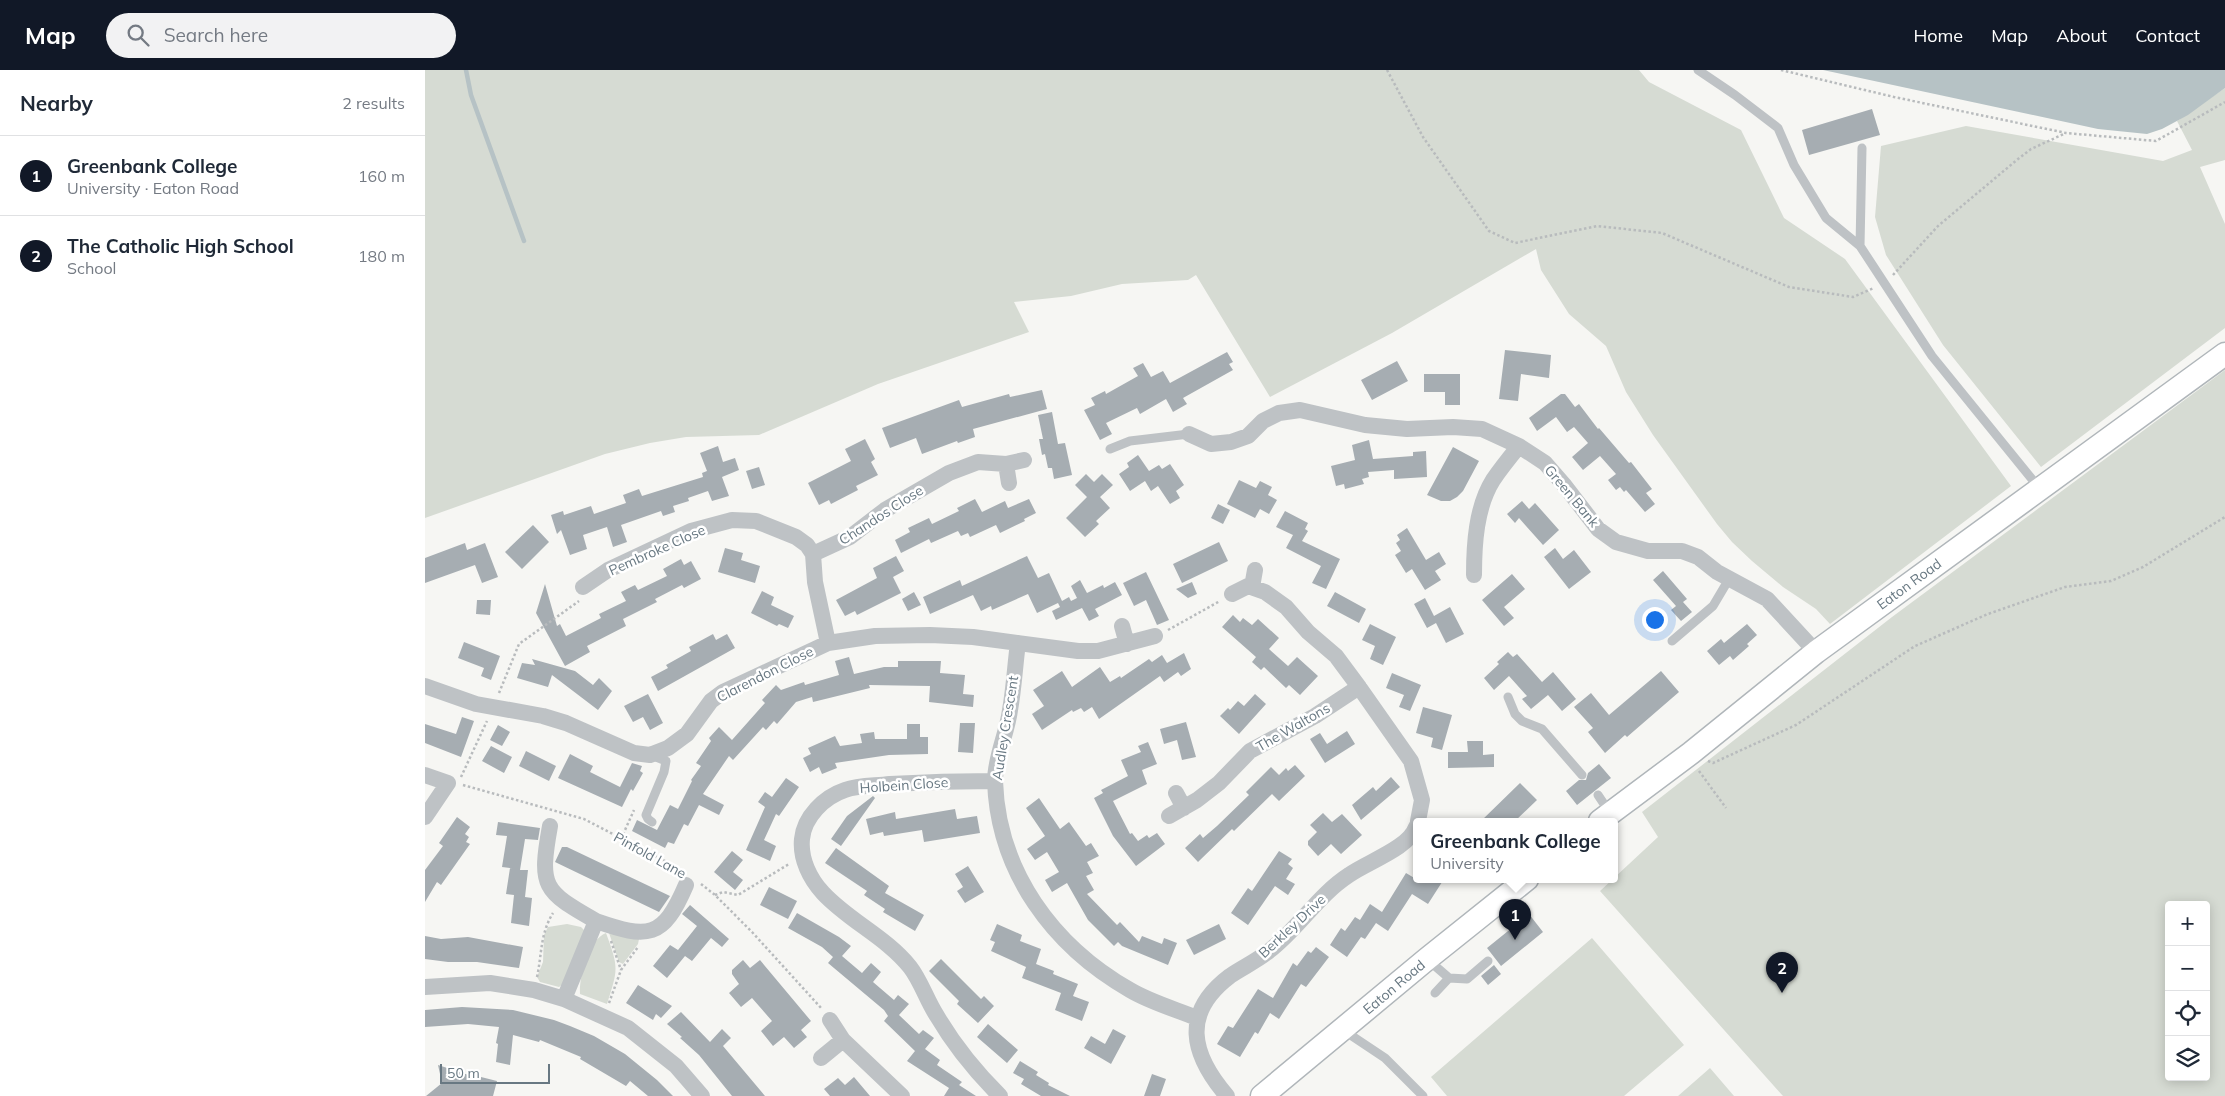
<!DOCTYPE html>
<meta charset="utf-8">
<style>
:root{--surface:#fff;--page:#f2f2f3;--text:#1f2937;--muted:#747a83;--line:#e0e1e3;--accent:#111827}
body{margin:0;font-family:Mulish,sans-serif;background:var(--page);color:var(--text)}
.controls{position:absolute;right:15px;bottom:15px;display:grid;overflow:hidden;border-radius:5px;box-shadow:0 2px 12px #0003}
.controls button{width:45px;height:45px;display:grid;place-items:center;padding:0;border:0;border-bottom:1px solid var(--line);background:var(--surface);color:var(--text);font:25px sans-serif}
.scale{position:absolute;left:15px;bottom:12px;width:110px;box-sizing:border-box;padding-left:5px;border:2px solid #687882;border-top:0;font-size:14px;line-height:18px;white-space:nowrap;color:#687882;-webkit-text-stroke:4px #fff;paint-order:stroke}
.you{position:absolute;left:1229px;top:549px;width:18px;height:18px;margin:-12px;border:4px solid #fff;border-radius:50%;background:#1a73e8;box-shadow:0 0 0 8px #1a73e833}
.badge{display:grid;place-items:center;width:32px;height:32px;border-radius:50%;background:var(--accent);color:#fff;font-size:16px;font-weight:700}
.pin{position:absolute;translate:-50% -41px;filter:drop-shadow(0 1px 2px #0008)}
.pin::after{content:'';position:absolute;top:26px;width:18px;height:15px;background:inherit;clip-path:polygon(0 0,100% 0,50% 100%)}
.popup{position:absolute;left:988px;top:748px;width:205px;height:65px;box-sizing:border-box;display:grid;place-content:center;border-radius:5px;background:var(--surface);filter:drop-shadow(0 1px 4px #0005);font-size:16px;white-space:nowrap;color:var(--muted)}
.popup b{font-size:19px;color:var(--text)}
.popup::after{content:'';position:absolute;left:50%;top:100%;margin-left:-10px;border:10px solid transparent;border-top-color:var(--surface)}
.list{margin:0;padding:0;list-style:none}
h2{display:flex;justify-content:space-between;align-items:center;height:65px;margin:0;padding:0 20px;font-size:21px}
h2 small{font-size:16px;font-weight:400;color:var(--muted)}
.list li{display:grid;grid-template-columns:32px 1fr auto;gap:15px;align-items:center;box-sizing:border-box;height:80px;padding:0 20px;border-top:1px solid var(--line)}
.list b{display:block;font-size:19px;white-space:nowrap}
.list p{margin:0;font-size:16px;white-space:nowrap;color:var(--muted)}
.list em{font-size:16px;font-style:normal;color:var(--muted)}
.icon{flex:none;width:28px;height:28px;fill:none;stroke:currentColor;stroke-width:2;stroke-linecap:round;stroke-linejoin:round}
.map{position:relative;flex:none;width:1800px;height:1026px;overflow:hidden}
header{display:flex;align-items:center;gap:30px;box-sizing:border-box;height:70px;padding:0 25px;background:var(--accent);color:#fff}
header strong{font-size:24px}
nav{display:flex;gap:28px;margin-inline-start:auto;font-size:18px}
.search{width:350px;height:45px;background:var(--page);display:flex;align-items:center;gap:12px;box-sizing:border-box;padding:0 18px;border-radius:28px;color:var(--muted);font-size:19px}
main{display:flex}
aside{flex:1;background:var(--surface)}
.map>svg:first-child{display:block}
</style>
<header>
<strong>Map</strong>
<div class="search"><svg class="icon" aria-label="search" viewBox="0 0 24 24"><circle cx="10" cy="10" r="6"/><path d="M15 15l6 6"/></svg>Search here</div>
<nav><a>Home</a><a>Map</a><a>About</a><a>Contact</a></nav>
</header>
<main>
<aside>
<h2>Nearby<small>2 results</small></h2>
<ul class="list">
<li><span class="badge">1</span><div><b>Greenbank College</b><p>University · Eaton Road</p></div><em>160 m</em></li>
<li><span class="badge">2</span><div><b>The Catholic High School</b><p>School</p></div><em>180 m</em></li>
</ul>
</aside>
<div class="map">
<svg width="1800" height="1026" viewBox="0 0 1800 1026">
<rect width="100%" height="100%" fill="#f6f6f3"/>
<path fill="#d6dbd3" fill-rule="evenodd" d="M0,0H1214L1224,12L1316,60L1359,148L1420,189L1586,416L1405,554L1391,539L1358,517L1327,491L1307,472L1292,454L1228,365L1201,322L1181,276L1144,244L1116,200L1111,179L967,263L845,327L771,205L763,210L697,214L646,226L589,232L604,262L453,314L334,365L261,367L225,373L180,384L0,448Z
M1800,18V90L1775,97L1800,154V258L1616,397L1518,275L1461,185L1450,147L1456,76L1541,56L1738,91L1767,80L1752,51Z
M1800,300V1026H1358L1175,821L1233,767L1217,742L1467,547ZM1744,835H1781V1007H1744Z
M142,854L156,857L160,861L143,910L134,917L115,912L112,907L118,892L119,865L123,857Z
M181,863C194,898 193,899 182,934L155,924C154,907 163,870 181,863Z
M184,863L214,869L213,874L198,894L194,892Z
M1167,868L1259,975L1199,1026H1022L1006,1007Z
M1285,998L1309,1026H1253Z"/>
<path fill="#b6c2c5" d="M1398,0H1800V18L1763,45L1737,59L1722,64L1673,59Z"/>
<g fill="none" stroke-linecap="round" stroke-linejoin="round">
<path stroke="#b6c2c5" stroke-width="4.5" d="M41,0L46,25L99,171"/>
</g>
<path fill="#a6adb2" d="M1447,39L1455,65L1384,85L1377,60Z
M1080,280L1126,285L1124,308L1096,304L1093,331L1074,329Z
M802,282L808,292L804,294L808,300L758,328L762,334L748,342L741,329L715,344L712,338L681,353L687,364L675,370L659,340L670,335L666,328L680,321L681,324L713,306L708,298L718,293L726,307L738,301L745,313Z
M972,291L983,311L947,330L936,310Z
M999,304H1035V335H1020V322H999Z
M617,320L622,339L548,359L550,367L533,373L532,371L497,384L491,368L465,378L457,358L534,330L537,337L584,324L585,327Z
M1136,324H1140L1150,337L1154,334L1173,359L1174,358L1204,393L1206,392L1227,419L1221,423L1230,434L1220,442L1201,420L1199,422L1195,417L1191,420L1183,410L1191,404L1175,386L1158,400L1147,387L1163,373L1149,357L1142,362L1131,347L1112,361L1104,348Z
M627,342L633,374L640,373L647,405L629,409L627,398H623L620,384L617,385L614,369H618L613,345Z
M440,369L450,389L446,392L453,405L431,416L433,420L406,434L404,430L394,435L383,413L426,391L420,379Z
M944,370L948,389L988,386V382L1001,381L1002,407L969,409V400L943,402L944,407L937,409L939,414L920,419L919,414L911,416L906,396L930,390L927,375Z
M293,376L298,392L310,388L314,400L297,407L304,426L287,431L283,421L263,428L264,431L248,436L250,442L238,446L236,441L196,455L202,472L188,477L182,457L158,465L162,479L145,485L136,460L132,464L126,445L138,441L139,445L166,436L169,444L201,433L198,425L214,419L217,426L278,407L277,403L282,401L275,383Z
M1028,377L1054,391L1038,421L1032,427L1025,431H1016L1002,425Z
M713,385L724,401L734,395L737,399L745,394L759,415L751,421L755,428L745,434L733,416L726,421L720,411L705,421L694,404L704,397L702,393Z
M334,397L340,415L327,419L321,401Z
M661,404L669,412L677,404L688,415L675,427L685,438L671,451L674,454L660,467L641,448L662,427L650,415Z
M814,410L831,418L835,411L847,417L843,425L852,430L844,444L835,439L830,448L802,434Z
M550,429L557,442L580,431L583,438L604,429L611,443L599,449L600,451L575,463L571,455L545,467L543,463L536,466L533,461L506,473L504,469L476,483L470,470L485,462L483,458L504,448L507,454L534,441L532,438Z
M1097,431L1104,439L1110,433L1134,460L1118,475L1094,448L1090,453L1082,444Z
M793,434L805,440L798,454L786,448Z
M860,441L883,453L880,459L883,461L877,471L915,489L901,519L887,513L896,496L861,478L868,465L851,457Z
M108,455L124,472L97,499L80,482Z
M982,458L1001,490L1014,482L1021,494L1010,501L1016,510L1000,520L987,499L981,503L970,485L976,481L971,473L975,470L972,465Z
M794,472L803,491L757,513L748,494Z
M40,473L42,480L60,473L73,507L57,513L50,495L0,513V488Z
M300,478L318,483L316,490L335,496L330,513L293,502Z
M1130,478L1138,489L1149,480L1166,502L1144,519L1119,487Z
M471,486L479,501L468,507L476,523L432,545L430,541L420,546L411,530L452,508L448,498Z
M602,486L613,508L624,503L637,531L644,527L646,531L652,528L646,516L655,510L662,523L678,515L679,518L690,512L697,525L670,539L674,546L664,551L657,538L631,550L627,541L635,537L633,533L612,543L603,524L567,540L566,536L556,541L548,525L505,544L498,527L535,510L537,516Z
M256,489L259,495L266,491L276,509L259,518L257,515L230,529L232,532L198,549L201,556L162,576L165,582L140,596L111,543L120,514L132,556L135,554L141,566L176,548L174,544L201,531L196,522L210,515L213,520L242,506L238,499Z
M1238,501L1262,529L1258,532L1267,542L1256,551L1246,540L1251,536L1228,510Z
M721,502L744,550L732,555L721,530L709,536L698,513Z
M1087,504L1100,519L1079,537L1089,548L1079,556L1057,530Z
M767,512L772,524L763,528L751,519Z
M337,521L349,527L346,535L369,546L363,558L354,554L352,556L326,543Z
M489,522L496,535L483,541L477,529Z
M910,522L941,539L934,553L902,536Z
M1000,528L1009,546L1025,537L1039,564L1021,573L1011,553L1002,558L989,534Z
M52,530H66L65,545L51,544Z
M808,545L815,552L818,548L827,555L833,549L854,568L844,579L863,596L872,587L893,606L875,625L864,615L861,618L839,597L836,600L827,592L831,587L797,557Z
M945,554L971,567L958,595L945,589L950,576L937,570Z
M1322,554L1332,565L1322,574L1324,576L1308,590L1305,586L1294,595L1282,581L1296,569L1299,573Z
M288,564L291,570L302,564L310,578L233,621L226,607L243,598L241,595L266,581L264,577Z
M39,572L75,586L66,610L56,606L59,598L33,588Z
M1083,582L1088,587L1092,584L1117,612L1128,602L1151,629L1137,641L1123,625L1106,639L1097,629L1102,626L1084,606L1069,620L1059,608L1074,594L1072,592Z
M759,583L766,599L756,606L753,602L739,612L735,606L674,649L667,637L659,642L656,638L648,642L647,640L617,660L607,644L619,636L608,620L637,601L647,617L675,597L685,612L695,606L696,608L724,589L727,592L737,585L742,593Z
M424,587L429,604L459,597H473V591H516L515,603L540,605L538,624L549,625L548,637L504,632L505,616L444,615L445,618L388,632L387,627L371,632L352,654L349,651L341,660L338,657L308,690L304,686L278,724L299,735L294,745L274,735L263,756L259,754L249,774L243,772L240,778L207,761L212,750L232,760L245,735L253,739L267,711L266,710L276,696L271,693L286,671L284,668L294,657L307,670L340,633L337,630L351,615L356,620L379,612L380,615L414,605L410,591Z
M107,589L150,601L168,615L174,608L187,621L173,640L127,605L123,617L92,608L97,593L110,595Z
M1236,601L1254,622L1202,667L1200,665L1180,683L1163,662L1168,658L1149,637L1166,623L1184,645Z
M967,603L996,615L985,641L974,637L979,625L961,618Z
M223,624L238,653L225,660L218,647L208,652L199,636Z
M830,624L841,634L814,664L795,646L803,638L805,640L813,631L819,636Z
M998,637L1027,645L1017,680L1006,677L1008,668L991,663Z
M37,647L49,651L36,687L0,673V654L31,664Z
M761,652L771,687L757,690L752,670L739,674L735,659Z
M535,653H550L548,683L533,682Z
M482,654H495V667H503V684L464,685L410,693L412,698L397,704L394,697L385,702L378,688L386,684L383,678L410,666L415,676L437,673L435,664L449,662L450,669H482Z
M73,655L85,662L77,676L65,670Z
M922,661L930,674L900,693L885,669L895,663L902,674Z
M1042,671H1058V685L1069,684V697L1023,698V682H1043Z
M723,672L732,694L717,700L722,714L688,731L705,764L707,763L713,771L722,765L724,768L732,763L740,774L711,796L688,766L669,728L678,723L676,720L703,706L696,690L716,682L713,676Z
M66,676L87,687L79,703L57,691Z
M101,681L131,696L124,711L94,696Z
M145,684L168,696L165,702L195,717L207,693L217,696L215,701L218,703L208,721L206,719L197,737L133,708Z
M1174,694L1186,708L1152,735L1141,721L1154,710H1161L1163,703Z
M870,695L880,706L854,731L847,724L809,761L807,759L773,792L760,778L775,764L778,768L792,756L824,725L821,722L846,697L854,705L861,698L863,701Z
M966,707L975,717L936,750L927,735L948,717L951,721Z
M361,708L374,717L354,746L351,744L339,770L351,776L345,791L321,780L340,737L333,732L340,722L347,727Z
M1095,713L1112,730L1090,751H1056Z
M448,726L450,728L416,776L406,769L422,746Z
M614,728L635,759L644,752L661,776L666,773L674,786L662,792L668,803L661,806L669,820L662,824L692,855L695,852L714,872L717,866L737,874L739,868L752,873L743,895L697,876L693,872L689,876L663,850L642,813L627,822L620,810L634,802L622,782L610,790L602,779L620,766L601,738Z
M530,739L532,749L552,746L555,763L499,772L497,760L459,766L458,762L445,765L441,749L470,742L471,749Z
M898,743L907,752L917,744L937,765L916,784L906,774L893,786L883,775V771L892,762L885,755Z
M32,747L45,757L40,764L44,767L41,772L45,774L16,815L12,812L0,832V800L18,776L14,773Z
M73,752L115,758L113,770L100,769L95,800H103L100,827L107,828L104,856L86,853L89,825L81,824L85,798L93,799L77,797L82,766L71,765Z
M137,777H142L245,826L234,842L130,792Z
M411,778L464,816L460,823L499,845L490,861L458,842L460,839L439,825L442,821L400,793Z
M307,781L318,790L308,802L318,810L310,820L289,802Z
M854,781L867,789L863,794L868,798L861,809L870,814L863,825L850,816L823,855L806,843L823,818L827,821Z
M543,796L559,822L540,833L532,821L538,817L530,804Z
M981,803L991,809H1019L1003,834L987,824L963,861L951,853L940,869L936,867L922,887L905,875L916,858L920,861L930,847L935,850L945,834L957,842Z
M344,817L372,831L363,849L335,835Z
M265,835L304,869L297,877L286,868L267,891L260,886L242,908L228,896L245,875L253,880L272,856L257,844Z
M372,843L414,867L426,876L417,886L437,903L446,893L456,902L448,912L469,930L473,925L484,934L474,945L494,964L498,960L509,968L500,979L515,990L512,995L537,1012L534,1015L551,1026H519L524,1018L482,991L490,981L459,951L463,946L459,940L403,893L408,887L397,877L363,858Z
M1104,844L1118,862L1076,896L1062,878Z
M572,854L597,865L595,871L616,879L611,894L629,901L628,904L653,914L648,926L664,932L657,951L630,940L636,923L597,908L601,897L566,881L570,872L565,870Z
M794,854L801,869L769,885L761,870Z
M0,866L16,869L43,867L98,877L94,898L52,892H23L0,889Z
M891,877L904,887L881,917L876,914L854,949L845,943L833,964L830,962L815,987L792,974L803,956L808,958L833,919L848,928L868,893L872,896L883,881L886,883Z
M516,889L556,929L559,926L569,936L553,953L532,934L534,931L504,901Z
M318,890L325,898L335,890L386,951L376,960L382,967L369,978L359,967L348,976L336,961L347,951L327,928L316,937L304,923L314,914L307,904V900Z
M1069,895L1076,904L1063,915L1056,906Z
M213,915L247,936L236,948L231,944L228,950L201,933Z
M37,937L88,940L129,950L145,956L169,966L200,984L232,1010L248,1026H223L205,1011L201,1016L155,989L156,987L115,970L114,972L88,965L85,995L71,992L73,974L71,973L74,957L43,954L0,957V940Z
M256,942L285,972L297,959L306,968L298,976L340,1026H307L274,985L255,968L257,967L242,954Z
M563,954L593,980L582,993L552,967Z
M688,959L701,966L686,994L659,978L666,966L680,974Z
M595,991L613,1002L611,1005L624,1013L623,1015L645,1026H616L596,1014L599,1009L588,1003Z
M13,995L56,1009V1007L72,1011L68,1026H1L17,1013Z
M727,1004L741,1009L735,1026H719Z
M429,1007L445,1026H405L399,1019L413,1008L420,1015Z"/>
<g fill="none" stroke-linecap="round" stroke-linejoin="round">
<g stroke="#b0b6ba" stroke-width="25">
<path id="secondary" d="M1175,751L1266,683L1391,582L1800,284
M837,1026L1002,889L1102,809"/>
</g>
<path stroke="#b8bbbd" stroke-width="2.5" stroke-dasharray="2.5 2.5" stroke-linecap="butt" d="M962,0L998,67L1064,161L1090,173L1172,156L1237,163L1364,217L1428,227L1449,218
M1356,0L1469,27L1641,63L1731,71L1800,32
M1468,205L1513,156L1593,89L1606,79L1641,63
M743,560L795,531
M74,623L94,574L154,531
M1283,691L1288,693L1371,655L1490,576L1563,544L1640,517L1686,511L1718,497L1800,447
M1274,701L1301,738
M36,707L62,651
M38,715L159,749L257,800
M196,769L209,740
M276,814L290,825L327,862L397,939
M290,825L298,822L313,825L364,794
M186,871L196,900
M112,907C117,884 115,864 128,843
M184,933L196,900L213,877"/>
<path stroke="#bec2c5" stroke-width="9" d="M1273,0L1310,25L1353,58L1369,95L1401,148L1435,176L1507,286L1615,419
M1435,176L1437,78
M685,379L705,371L764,364
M1247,571L1288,536L1304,509
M1083,627L1090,644L1097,651L1117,659L1157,705
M226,685L241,691L239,702L221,745L223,749L227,752
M1173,725L1185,743
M1002,889L1024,908L1042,909L1063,891
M1010,923L1024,908
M918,960L960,988L998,1026"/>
<path stroke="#bec2c5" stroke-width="16" d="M764,364L786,374L806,372L823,366L838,351L854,343L875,340L940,355L982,359L1028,357L1057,359L1094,376L1120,393L1140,416L1173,459L1191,472L1223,481H1257L1273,487L1292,502L1342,529L1391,582
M581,394L584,413
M388,484L425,467L460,440L524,403L553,392L581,394L599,390
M1049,505C1049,475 1051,437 1068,410C1076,398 1085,387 1094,376
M158,517L183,500L266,461L307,450L331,451L371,467L382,475L388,484L390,512L403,573
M827,517L830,500
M807,524L823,516L840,522L861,537L883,562L911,586L934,617L986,691L997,730L993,751
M697,556L702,574
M593,573C590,595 589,618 585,640C582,664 570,687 570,711C573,802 628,876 705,920C725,932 750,939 772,948
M0,616L51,634L118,646L141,653L209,683L225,685L243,678L262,664L286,631L298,622L403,573L450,566L505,565L548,567L653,581H673L730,566
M0,705L23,713L0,747
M570,711C535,711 500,712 465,714C450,716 434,715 420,720C399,727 379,747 377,769C375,789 385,809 398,823C424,851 461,867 485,897C496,911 502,931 512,946C529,975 552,1003 575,1026
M751,723L759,738
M744,746L772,730L794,713L825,681L890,646L934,617
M125,756C114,817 118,821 171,851L139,929
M171,851C223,869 238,869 261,815
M0,917L65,913L109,920L139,929L203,958L251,996L277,1026
M405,950L418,970
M396,988L418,970L477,1026
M802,1026C766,984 756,943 805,906C818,897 832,891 844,881C873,859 893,825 924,805C942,792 984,778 991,757"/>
<use href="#secondary" stroke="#fff" stroke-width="22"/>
</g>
<g text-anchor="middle" stroke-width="5" stroke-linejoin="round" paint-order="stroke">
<g font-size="14" fill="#687882" stroke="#fff">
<text transform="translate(1147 426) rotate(50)" y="5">Green Bank</text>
<text transform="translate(456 445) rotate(-33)" y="5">Chandos Close</text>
<text transform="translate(232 480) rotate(-24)" y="5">Pembroke Close</text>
<text transform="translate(1484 514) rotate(-36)" y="5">Eaton Road</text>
<text transform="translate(340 604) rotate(-27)" y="5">Clarendon Close</text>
<text transform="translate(868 657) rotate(-30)" y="5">The Waltons</text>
<text transform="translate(580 658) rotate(-81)" y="5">Audley Crescent</text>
<text transform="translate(479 715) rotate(-4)" y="5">Holbein Close</text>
<text transform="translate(225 785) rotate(29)" y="5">Pinfold Lane</text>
<text transform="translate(867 856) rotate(-43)" y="5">Berkley Drive</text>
<text transform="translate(969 917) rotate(-40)" y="5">Eaton Road</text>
</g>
</g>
</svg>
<div class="controls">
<button>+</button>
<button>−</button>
<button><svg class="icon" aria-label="locate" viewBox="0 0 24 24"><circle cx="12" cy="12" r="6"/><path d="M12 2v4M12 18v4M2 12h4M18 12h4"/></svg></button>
<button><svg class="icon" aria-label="layers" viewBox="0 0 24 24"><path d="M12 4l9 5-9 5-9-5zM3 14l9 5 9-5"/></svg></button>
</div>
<div class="scale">50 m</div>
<div class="you"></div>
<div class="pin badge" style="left:1090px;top:870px">1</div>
<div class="popup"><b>Greenbank College</b>University</div>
<div class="pin badge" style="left:1357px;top:923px">2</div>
</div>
</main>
